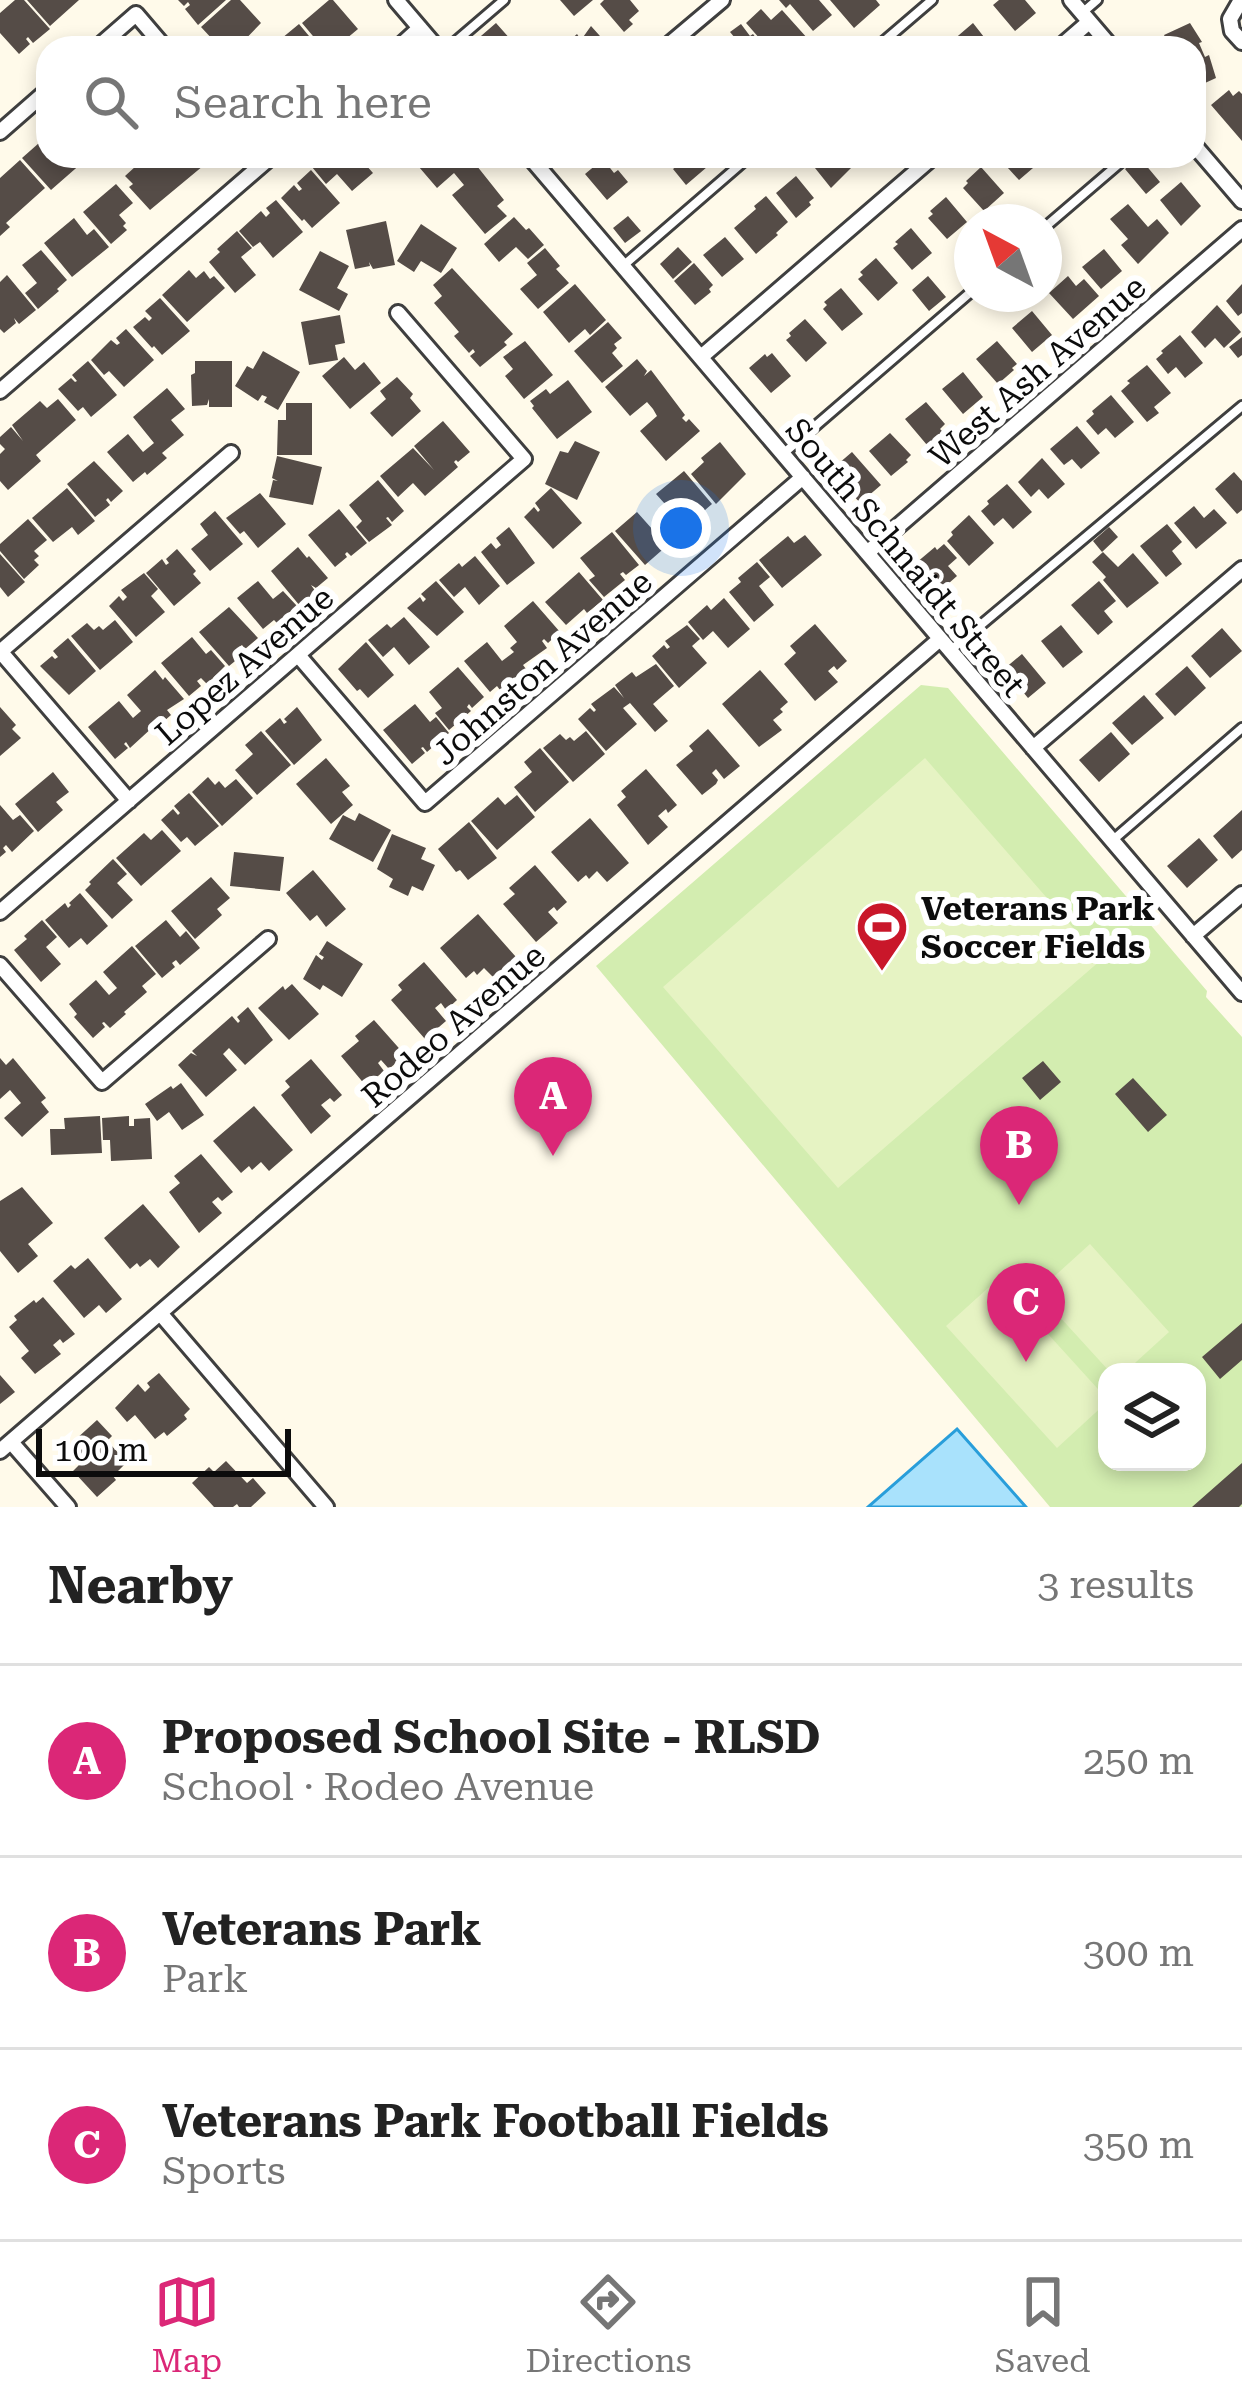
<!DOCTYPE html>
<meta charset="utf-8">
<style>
:root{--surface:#fff;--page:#f6f6f6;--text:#222;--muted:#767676;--line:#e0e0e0;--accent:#db2777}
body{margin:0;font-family:"Roboto Serif",serif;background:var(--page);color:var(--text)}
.controls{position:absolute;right:36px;bottom:36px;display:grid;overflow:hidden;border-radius:24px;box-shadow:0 6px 18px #0003}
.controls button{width:108px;height:108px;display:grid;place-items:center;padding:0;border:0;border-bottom:3px solid var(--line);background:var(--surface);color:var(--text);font:60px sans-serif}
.compass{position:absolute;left:954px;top:204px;width:108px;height:108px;border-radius:50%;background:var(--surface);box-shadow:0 6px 18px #0003;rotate:319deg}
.scale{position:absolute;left:36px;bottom:30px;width:255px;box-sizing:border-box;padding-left:12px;border:6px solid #0c0c0c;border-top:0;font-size:33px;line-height:42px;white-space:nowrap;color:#0c0c0c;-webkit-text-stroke:9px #fff;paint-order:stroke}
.you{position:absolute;left:681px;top:528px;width:42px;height:42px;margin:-30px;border:9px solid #fff;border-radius:50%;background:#1a73e8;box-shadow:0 0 0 18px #1a73e833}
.badge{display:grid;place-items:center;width:78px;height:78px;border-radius:50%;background:var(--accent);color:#fff;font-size:39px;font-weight:700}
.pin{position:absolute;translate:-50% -99px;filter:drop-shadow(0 3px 6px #0008)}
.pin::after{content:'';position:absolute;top:63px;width:42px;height:36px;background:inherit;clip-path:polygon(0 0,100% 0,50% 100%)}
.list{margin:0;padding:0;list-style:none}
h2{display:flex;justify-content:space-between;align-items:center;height:156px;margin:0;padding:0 48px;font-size:51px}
h2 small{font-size:39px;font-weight:400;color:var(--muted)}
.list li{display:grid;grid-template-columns:78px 1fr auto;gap:36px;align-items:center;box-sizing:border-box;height:192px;padding:0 48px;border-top:3px solid var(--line)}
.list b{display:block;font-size:45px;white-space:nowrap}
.list p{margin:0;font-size:39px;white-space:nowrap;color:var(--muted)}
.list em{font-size:39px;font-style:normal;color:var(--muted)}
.icon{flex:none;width:66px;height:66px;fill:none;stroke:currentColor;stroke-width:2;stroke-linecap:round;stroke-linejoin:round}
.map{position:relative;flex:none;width:1242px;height:1507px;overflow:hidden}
.search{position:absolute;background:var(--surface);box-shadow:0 6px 18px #0003;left:36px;right:36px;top:36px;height:132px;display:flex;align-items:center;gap:30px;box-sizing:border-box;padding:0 42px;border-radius:36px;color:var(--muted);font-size:45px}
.sheet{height:732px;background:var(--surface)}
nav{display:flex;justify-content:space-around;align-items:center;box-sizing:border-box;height:168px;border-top:3px solid var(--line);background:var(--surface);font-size:33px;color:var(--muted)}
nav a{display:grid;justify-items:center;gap:6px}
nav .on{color:var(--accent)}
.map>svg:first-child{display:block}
</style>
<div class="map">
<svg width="1242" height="1507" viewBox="0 0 1242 1507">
<rect width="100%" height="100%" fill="#fffaea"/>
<path fill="#d3edb0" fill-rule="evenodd" d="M921,685L948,688L1207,991L1206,997L1242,1037V1507H1050L596,966ZM1107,1372H1197V1462H1107Z"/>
<path fill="#e6f3c3" d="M925,758L1101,960L838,1188L663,987Z
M1090,1244L1169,1332L1125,1372H1110L1037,1292Z
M998,1279L1107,1399V1402L1057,1448L946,1326Z"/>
<path fill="#a9e2fc" stroke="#299eda" stroke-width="3" d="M957,1429L1026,1507H868Z"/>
<path fill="#554c47" d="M15,0H24L50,29L33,43L28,37L26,39L30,44L19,54L0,33V13Z
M27,0H79L50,26Z
M178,0H226L198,25L185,9L190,5L188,2L184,6Z
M231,0H240L261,23L237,48H220L217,45L221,41L219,37L214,41L201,27Z
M329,0H333L358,29L346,39L343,36L341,38L346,43L340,48H323L302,23Z
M560,0H593L574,16Z
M604,0H630L639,11L629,20L633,24L624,32L600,4Z
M779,0H819L832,15L813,31L790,4L786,8Z
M830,0H876L880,5L854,28Z
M999,0H1025L1036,13L1015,31L993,5Z
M761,9L771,20L782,10L808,39L798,48H768L746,23Z
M496,23L512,41L504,48H480L474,42Z
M973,23L991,46L988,48H958L952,41Z
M1190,23L1202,42L1199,43L1205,57L1209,55L1216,78L1194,88V48H1170L1164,35Z
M299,24L319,48H270Z
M741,24L750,36L753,34L759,42L756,45L758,48H730L727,44L735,38L730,32Z
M591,26L608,45L604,48H571L567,43L577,34L581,40Z
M1229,90L1233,96L1239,91L1242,94V141L1211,105Z
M39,143L45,150L48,148V156H78L83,162L51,190L22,158Z
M147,156H215L150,210L129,187L133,184L125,176Z
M325,156H358L373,173L352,191L337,174L326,184L312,167Z
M432,156H469L504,200L497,206L507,216L485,234L452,195L464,185L454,173L437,188L419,167Z
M819,156H841L851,168L831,188L811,163Z
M997,156H1034L1040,162L1019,180Z
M1139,157L1160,182L1146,194L1125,169Z
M687,158L692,164L700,158L707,167L686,185L673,169Z
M603,159L614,173L618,170L628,182L607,200L585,174Z
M20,160L45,188L6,223L10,227L0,236V178Z
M981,167L1004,193L984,211L963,188L968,183L966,181Z
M311,170L340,203L312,228L304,219L302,221L281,198L294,185L299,191L302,189L297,183Z
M796,176L814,198L809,202L811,205L796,218L776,193Z
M1181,182L1201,206L1181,226L1160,200Z
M116,184L133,203L119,215L126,223L123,226L127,230L111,244L83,212Z
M766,196L788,222L776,233L778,235L756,254L734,228L756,209L754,206Z
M946,197L967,222L947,239L928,218L933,214L930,211Z
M276,200L303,232L273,258L260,242L253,247L239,231L261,211L266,217L270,213L266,208Z
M1128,204L1148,227L1157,219L1169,233L1138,264L1121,245L1128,239L1110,219Z
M628,216L641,231L625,243L613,228Z
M514,217L526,230L529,228L544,245L528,259L516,247L499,262L484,244Z
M74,218L87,235L94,229L109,247L72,277L44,243Z
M386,221L395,265L373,269L369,262L370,266L355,269L346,230Z
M421,224L457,248L441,273L421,261L414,272L397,261Z
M911,228L932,253L912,270L893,248L898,244L895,242Z
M237,231L252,248L241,257L256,275L235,293L209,262L220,252L217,249Z
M725,237L744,259L722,277L703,255Z
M678,247L692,262L673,279L660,264Z
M545,248L560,266L556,269L569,283L538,309L520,289L537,275L527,263Z
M1104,249L1122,271L1101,289L1082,267Z
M41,250L67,280L57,289L59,291L38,309L25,293L37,283L22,265Z
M320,251L349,266L337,288L348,294L339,311L299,290Z
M876,258L898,283L878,301L858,279L863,275L860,272Z
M694,263L713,285L709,289L711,292L695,305L674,281Z
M452,268L513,334L504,342L507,345L480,367L470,356L475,352L473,349L469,353L454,336L459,332L434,303L442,296L433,285Z
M189,270L196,278L204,271L210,279L214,276L225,288L187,322L162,295Z
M7,275L36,310L19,324L14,318L16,323L4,333L0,329V282Z
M928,276L946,297L929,311L912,290Z
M1068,276L1076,286L1084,279L1099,296L1073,319L1049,293Z
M575,284L606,320L590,335L585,329L569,343L543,312Z
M1242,284V313L1238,316L1226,301Z
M841,288L863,314L842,331L823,309L827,305L824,302Z
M160,298L190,331L162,355L154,346L152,348L133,327L145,317L149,321L152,318L145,311Z
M1217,305L1241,332L1224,348L1215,338L1205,348L1191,332Z
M1032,311L1052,335L1032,352L1012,328Z
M340,315L345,343L335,345L338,360L309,365L301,322Z
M805,319L827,343L806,362L786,340L791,336L789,333Z
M608,322L622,338L614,344L617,348L612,353L623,366L602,383L574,351Z
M126,329L154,360L124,387L109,371L104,375L91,360L111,340L117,345L120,343L116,338Z
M1180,335L1203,363L1185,378L1176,367L1168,374L1156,359L1163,353L1161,351Z
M1242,337V355L1238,358L1229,347Z
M525,341L553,375L524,399L505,376L513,369L503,357Z
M997,341L1017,364L1012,368L1014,370L998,384L976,359Z
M263,351L300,372L278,410L264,402L267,397L262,395L258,401L235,386L247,366L253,369Z
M772,353L791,376L771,393L749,368L765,354L767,357Z
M344,357L355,370L364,362L381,383L350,409L322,376Z
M637,359L647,371L644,376L651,370L685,415L682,418L686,422L689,419L700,431L666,461L640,431L657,416L653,409L647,402L630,416L605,387Z
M88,361L117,395L91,417L83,407L78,411L58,389L71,378L75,382L77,381L72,375Z
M195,361H232V407H209V399L207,405L192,406L191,375L195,373Z
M1147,365L1171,393L1154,407L1159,413L1147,422L1121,391L1130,383L1127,381Z
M963,372L983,397L963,414L942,389Z
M397,377L413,394L410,398L421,411L392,437L370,413L386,399L380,391Z
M568,380L592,412L557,439L532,408L534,406L530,401L546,389L550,394Z
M167,388L185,409L171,420L184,435L162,453L167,458L147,475L145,472L133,482L107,452L128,434L143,452L154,443L133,417Z
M1111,395L1134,422L1115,438L1106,428L1098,435L1086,421L1094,414L1092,411Z
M58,399L76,420L36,455L41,461L8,490L0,481V454L5,449L0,444V437L11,427L23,441L12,425L40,401L47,408Z
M926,402L945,424L940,429L943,432L927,445L905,419Z
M286,403H312V455H277L278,420H286Z
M443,421L470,452L458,462L456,460L454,462L458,467L425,496L413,483L398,497L380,476L413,448L434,470L414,446Z
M1077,426L1100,453L1081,469L1072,459L1064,465L1050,449Z
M890,433L911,455L906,460L908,462L891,476L869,451Z
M575,441L600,452L577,500L545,484L560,451L568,453Z
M720,442L746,474L716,504L691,474L704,462L701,458Z
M852,452L881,485L860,503L831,470Z
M277,456L322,467L313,505L269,497L273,480L278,481L272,478Z
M1042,458L1065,484L1048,499L1039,489L1031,497L1018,482Z
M94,461L123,491L111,502L108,498L106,500L110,505L95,517L67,484Z
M684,471L712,504L697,517L692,511L690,513L695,519L682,530L662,506L665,504L656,494Z
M1234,472L1242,481V510L1237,514L1215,489Z
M378,480L404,511L392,522L388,517L386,518L392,525L369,542L356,527L362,521L349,505Z
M1007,484L1032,512L1013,529L1003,518L994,526L981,511L989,504L987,501Z
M67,488L95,521L78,535L72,527L53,542L32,518Z
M551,488L582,523L553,549L524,517L534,507L538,512L540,510L535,503Z
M260,493L286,524L258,548L244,531L240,534L226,518Z
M1194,506L1204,518L1214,509L1227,523L1196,549L1174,523Z
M339,509L367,543L351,556L347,552L345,554L347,557L335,567L308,535Z
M215,511L243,544L210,571L191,549L208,535L200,524Z
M637,512L653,530L664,521L677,537L645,565L615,531Z
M969,515L994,543L969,566L947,541L953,535L951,532Z
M28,519L47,540L34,551L39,556L34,560L39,565L24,579L0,551V544Z
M1167,524L1182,542L1172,551L1182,564L1166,577L1140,546Z
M509,527L535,563L507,585L481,552L491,543L496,549L501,545L496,538Z
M1109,527L1118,537L1102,552L1093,541Z
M612,532L639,565L626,575L623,572L620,574L625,580L604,597L589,580L595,576L580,558Z
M805,535L822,555L782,588L759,560L788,536L794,543Z
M944,544L957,558L948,566L957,576L940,591L916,563L935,547L937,550Z
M298,547L307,558L309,556L328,578L316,588L311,585L316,592L300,606L271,571Z
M177,549L196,571L193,574L201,583L174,606L146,573L162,559L166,565L169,563L166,559Z
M1103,552L1118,567L1133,553L1159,583L1127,608L1103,580L1106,577L1092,562Z
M0,554L25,582L8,597L0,587Z
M475,556L500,586L479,605L465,587L454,597L439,580L459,563L462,567Z
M757,562L770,577L759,586L774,605L754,622L729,592L741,582L738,578Z
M579,572L603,600L587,613L584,609L566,625L545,602Z
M144,573L158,589L151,596L165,612L136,637L109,606L119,596L123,601L127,597L121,590Z
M258,581L273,599L283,591L297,606L277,623L274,620L263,629L237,598Z
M436,581L464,612L437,636L407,608L420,597L423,602L426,599L421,594Z
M1099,581L1116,601L1104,611L1113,622L1098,635L1071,605Z
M724,598L750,629L728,648L713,631L703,640L688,622L707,605L711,610Z
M533,601L560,632L548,643L544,639L542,641L547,648L523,665L526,669L500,690L497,686L490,692L464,661L487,642L502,661L514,652L510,648L517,642L504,626Z
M229,607L258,638L245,649L242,645L239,647L245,653L229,666L199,632Z
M404,617L430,647L409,665L394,647L383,657L368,640L387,624L391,628Z
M115,620L133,642L100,670L71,636L87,623L94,630L99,626L103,630Z
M815,624L847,661L837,670L834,666L828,671L838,682L815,701L784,664L796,653L790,646Z
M687,625L700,639L692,646L707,663L679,688L652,656L664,645L667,649L670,647L665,641Z
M1061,625L1083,652L1063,668L1041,641Z
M1222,628L1242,651L1210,678L1191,656Z
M192,637L206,654L211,650L225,666L207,684L201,678L197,681L201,686L189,696L161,663Z
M68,638L96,671L69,695L40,666L52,656L55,659L58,657L53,651Z
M366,642L394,675L368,698L360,689L357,691L338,669Z
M1022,654L1046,683L1028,698L1004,669Z
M656,664L674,686L653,704L668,721L655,732L630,703L623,708L637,724L606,751L578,719L590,708L594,712L596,710L591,704L614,687L624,698L615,685L632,672L636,677Z
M1187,666L1206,688L1175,716L1155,694Z
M458,667L484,697L472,708L469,704L467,707L471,711L449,730L435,713L442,708L429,692Z
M155,670L163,680L165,677L184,699L167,710L171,715L156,728L154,726L130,748L126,742L124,744L128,748L115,759L88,727L119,701L133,718L141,711L127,695Z
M760,670L788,702L780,709L783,712L773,720L782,730L759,747L722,704Z
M1144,695L1164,718L1132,745L1112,723Z
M415,704L430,722L436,717L449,733L427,752L423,747L421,748L425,753L412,764L383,730Z
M0,707L16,725L12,729L21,738L0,756Z
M297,707L322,740L294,765L265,731L280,718L284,724L287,722L284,719Z
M708,729L740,766L724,779L716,769L712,773L718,780L716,784L702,795L676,765L693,751L689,746Z
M261,731L291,765L257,795L235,770L253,754L245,745Z
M586,731L605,754L573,782L543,748L560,734L566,740L570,737L574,741Z
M1111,732L1130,754L1099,782L1079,760Z
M540,748L569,782L535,812L514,787L532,772L524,762Z
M326,758L350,786L342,792L353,805L331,824L296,784Z
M646,769L677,805L668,813L666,809L658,816L668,827L648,845L617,805L626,797L621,791Z
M53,772L69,792L56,802L63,810L38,832L15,804Z
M208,777L215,785L219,781L225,788L236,779L253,798L222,826L192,792Z
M189,793L219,826L195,846L187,837L181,842L161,820L173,809L178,815L180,813L174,806Z
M517,795L535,817L497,850L471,821L498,797L505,805Z
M0,805L13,820L20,815L34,831L12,852L6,845L3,848L6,852L0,857Z
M1242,810V850L1232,859L1213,836Z
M359,813L391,830L373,862L329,839L343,815L355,821Z
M590,818L629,863L607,882L597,871L589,879L586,875L578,882L551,852Z
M469,822L497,858L468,880L460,870L456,872L438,849Z
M162,830L181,851L141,886L116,858L144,833L151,840Z
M392,834L426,848L421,859L435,865L423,891L412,886L408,896L389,887L393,879L377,869Z
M1199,838L1218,860L1187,888L1167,866Z
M234,852L284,857L280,891L230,886Z
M113,859L127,874L117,883L133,900L112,919L85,890L91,884L89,882Z
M535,865L567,902L557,911L554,907L548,912L558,923L536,942L503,904L515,894L509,888Z
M313,870L346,909L326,927L317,915L310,921L286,893Z
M211,877L230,898L217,909L222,915L195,939L171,911Z
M80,893L108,926L87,945L81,938L69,948L45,920L65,903L68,908L71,905L69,903Z
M478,914L516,957L494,978L484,968L477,975L474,971L466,978L440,948Z
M42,920L57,937L46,947L61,964L41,982L14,950L27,939L24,936Z
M166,920L180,937L186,931L200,948L180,965L176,960L172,963L175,967L162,978L135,946Z
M327,941L363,964L342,997L323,985L320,990L303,979L316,955L322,960L324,957L319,954Z
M132,946L156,974L142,986L147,992L124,1012L126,1014L110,1028L104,1022L102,1023L105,1027L93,1038L74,1017L77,1014L69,1004L96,980L109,995L117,988L103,972Z
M424,962L457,1000L446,1010L441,1003L435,1008L446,1021L425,1039L391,1000L402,990L398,985Z
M292,984L319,1014L289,1040L258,1008L283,986L285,990Z
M248,1007L273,1040L245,1065L229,1048L223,1054L237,1070L206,1097L178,1065L191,1053L197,1056L192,1051L232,1016L238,1023L240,1021L237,1017Z
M374,1020L405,1055L389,1069L381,1060L378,1063L384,1071L366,1086L341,1056L359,1041L355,1036Z
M0,1058L6,1065L13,1058L46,1098L41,1102L49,1112L22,1137L4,1118L21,1103L10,1090L0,1099Z
M311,1059L342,1095L334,1102L330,1098L321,1105L331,1116L311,1134L281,1095L290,1087L285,1081Z
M1043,1061L1061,1082L1040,1100L1022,1078Z
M1133,1078L1167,1115L1148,1132L1115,1094Z
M181,1083L204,1115L182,1130L169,1112L157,1121L145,1104L171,1086L173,1089Z
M254,1106L293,1150L269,1171L261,1162L252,1170L249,1166L241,1173L213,1141Z
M100,1116L102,1153L51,1155L50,1129H65L64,1118Z
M129,1116V1126H134V1119L150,1118L152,1159L111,1161L110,1140H103L102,1118Z
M201,1154L233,1192L222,1201L218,1197L212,1202L222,1213L199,1233L169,1192L180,1183L174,1176Z
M22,1187L53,1223L28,1244L38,1256L18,1273L0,1251V1201Z
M143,1204L180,1247L158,1268L150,1259L140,1267L137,1263L130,1269L104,1238Z
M88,1258L122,1299L106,1313L99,1305L84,1318L53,1281L71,1265L75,1269Z
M43,1297L75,1334L63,1343L60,1339L53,1345L61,1354L35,1374L21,1358L29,1351L9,1327L17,1320L14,1316L34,1300L36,1303Z
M1242,1323V1360L1220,1379L1202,1357Z
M159,1373L190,1409L184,1415L187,1419L167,1436L164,1432L155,1439L135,1415L127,1422L115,1408L138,1384L145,1392L150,1387L147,1383Z
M0,1375L15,1392L0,1404Z
M97,1420L112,1436L107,1441L127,1462L113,1476L116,1480L97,1497L73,1471L79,1465L73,1458L83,1448L75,1440Z
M226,1461L247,1483L253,1478L266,1493L251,1507H239L237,1504L233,1507H214L192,1483L209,1467L214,1472Z
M1242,1463V1504L1239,1507H1192Z"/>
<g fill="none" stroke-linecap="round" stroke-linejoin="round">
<g stroke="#3f3f3f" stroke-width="14">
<path id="service" d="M1082,13L1097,0
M448,48L504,0
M876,48L932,0
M1044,228L1128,156
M624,265L750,156
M784,453L972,291
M951,650L1242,406
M1113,840L1242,728"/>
</g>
<g stroke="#3f3f3f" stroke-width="20">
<path id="minor" d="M396,0L437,48
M1071,0L1112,48
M1241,0L1230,19L1232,31L1242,42
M97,48L136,14L165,48
M398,48L420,28
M665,48L722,0
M1059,48L1089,22
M0,132L48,90
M1194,145L1242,201
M529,156L1242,993
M701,357L934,156
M0,391L272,156
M867,553L1242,229
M0,651L129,801
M0,652L231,453
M298,655L425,803L803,477
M1033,748L1242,569
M0,912L524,459L398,313
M1193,936L1242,894
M0,965L102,1082L268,939
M160,1313L326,1507
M11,1442L68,1507
M0,1451L940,639"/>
</g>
<use href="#service" stroke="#fff" stroke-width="8"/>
<use href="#minor" stroke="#fff" stroke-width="14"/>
</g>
<defs>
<g id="stadium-pin" transform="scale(2.7)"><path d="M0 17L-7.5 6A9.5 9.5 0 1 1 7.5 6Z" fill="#c9172a" stroke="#fff"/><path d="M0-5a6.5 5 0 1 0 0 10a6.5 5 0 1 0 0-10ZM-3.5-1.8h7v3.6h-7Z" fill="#fff"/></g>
</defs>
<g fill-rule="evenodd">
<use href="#stadium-pin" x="882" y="927"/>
</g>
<g text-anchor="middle" stroke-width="12" stroke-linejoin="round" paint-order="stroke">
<g font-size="33" fill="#0c0c0c" stroke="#fff">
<text transform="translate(1037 371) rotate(-41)" y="12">West Ash Avenue</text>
<text transform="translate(906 557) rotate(50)" y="12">South Schnaidt Street</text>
<text transform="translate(244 665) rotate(-41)" y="12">Lopez Avenue</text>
<text transform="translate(542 667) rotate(-41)" y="12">Johnston Avenue</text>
<text transform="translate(453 1025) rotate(-41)" y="12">Rodeo Avenue</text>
</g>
<g font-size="33" font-weight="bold" fill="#0c0c0c" stroke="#fff" text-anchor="start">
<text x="921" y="920">Veterans Park<tspan x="921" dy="38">Soccer Fields</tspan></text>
</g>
</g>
</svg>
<div class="controls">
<button><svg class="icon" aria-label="layers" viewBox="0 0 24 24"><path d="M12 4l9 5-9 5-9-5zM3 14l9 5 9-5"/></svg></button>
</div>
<svg class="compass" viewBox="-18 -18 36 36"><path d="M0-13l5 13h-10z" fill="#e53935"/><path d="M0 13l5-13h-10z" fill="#767676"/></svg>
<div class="scale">100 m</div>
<div class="you"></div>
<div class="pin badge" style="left:553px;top:1156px">A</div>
<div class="pin badge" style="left:1019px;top:1205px">B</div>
<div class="pin badge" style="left:1026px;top:1362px">C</div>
<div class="search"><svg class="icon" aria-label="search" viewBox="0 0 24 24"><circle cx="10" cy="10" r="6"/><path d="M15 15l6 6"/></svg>Search here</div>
</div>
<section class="sheet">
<h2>Nearby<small>3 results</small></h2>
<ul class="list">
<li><span class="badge">A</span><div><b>Proposed School Site - RLSD</b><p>School · Rodeo Avenue</p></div><em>250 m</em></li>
<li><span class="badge">B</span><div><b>Veterans Park</b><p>Park</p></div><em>300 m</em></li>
<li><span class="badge">C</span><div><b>Veterans Park Football Fields</b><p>Sports</p></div><em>350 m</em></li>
</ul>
</section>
<nav>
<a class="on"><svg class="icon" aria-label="map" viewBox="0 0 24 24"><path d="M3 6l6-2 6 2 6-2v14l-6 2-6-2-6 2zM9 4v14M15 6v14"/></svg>Map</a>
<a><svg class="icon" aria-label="directions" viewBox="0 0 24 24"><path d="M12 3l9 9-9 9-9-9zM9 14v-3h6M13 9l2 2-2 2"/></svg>Directions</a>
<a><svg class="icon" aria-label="saved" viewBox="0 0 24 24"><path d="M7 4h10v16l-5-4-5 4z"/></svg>Saved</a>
</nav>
